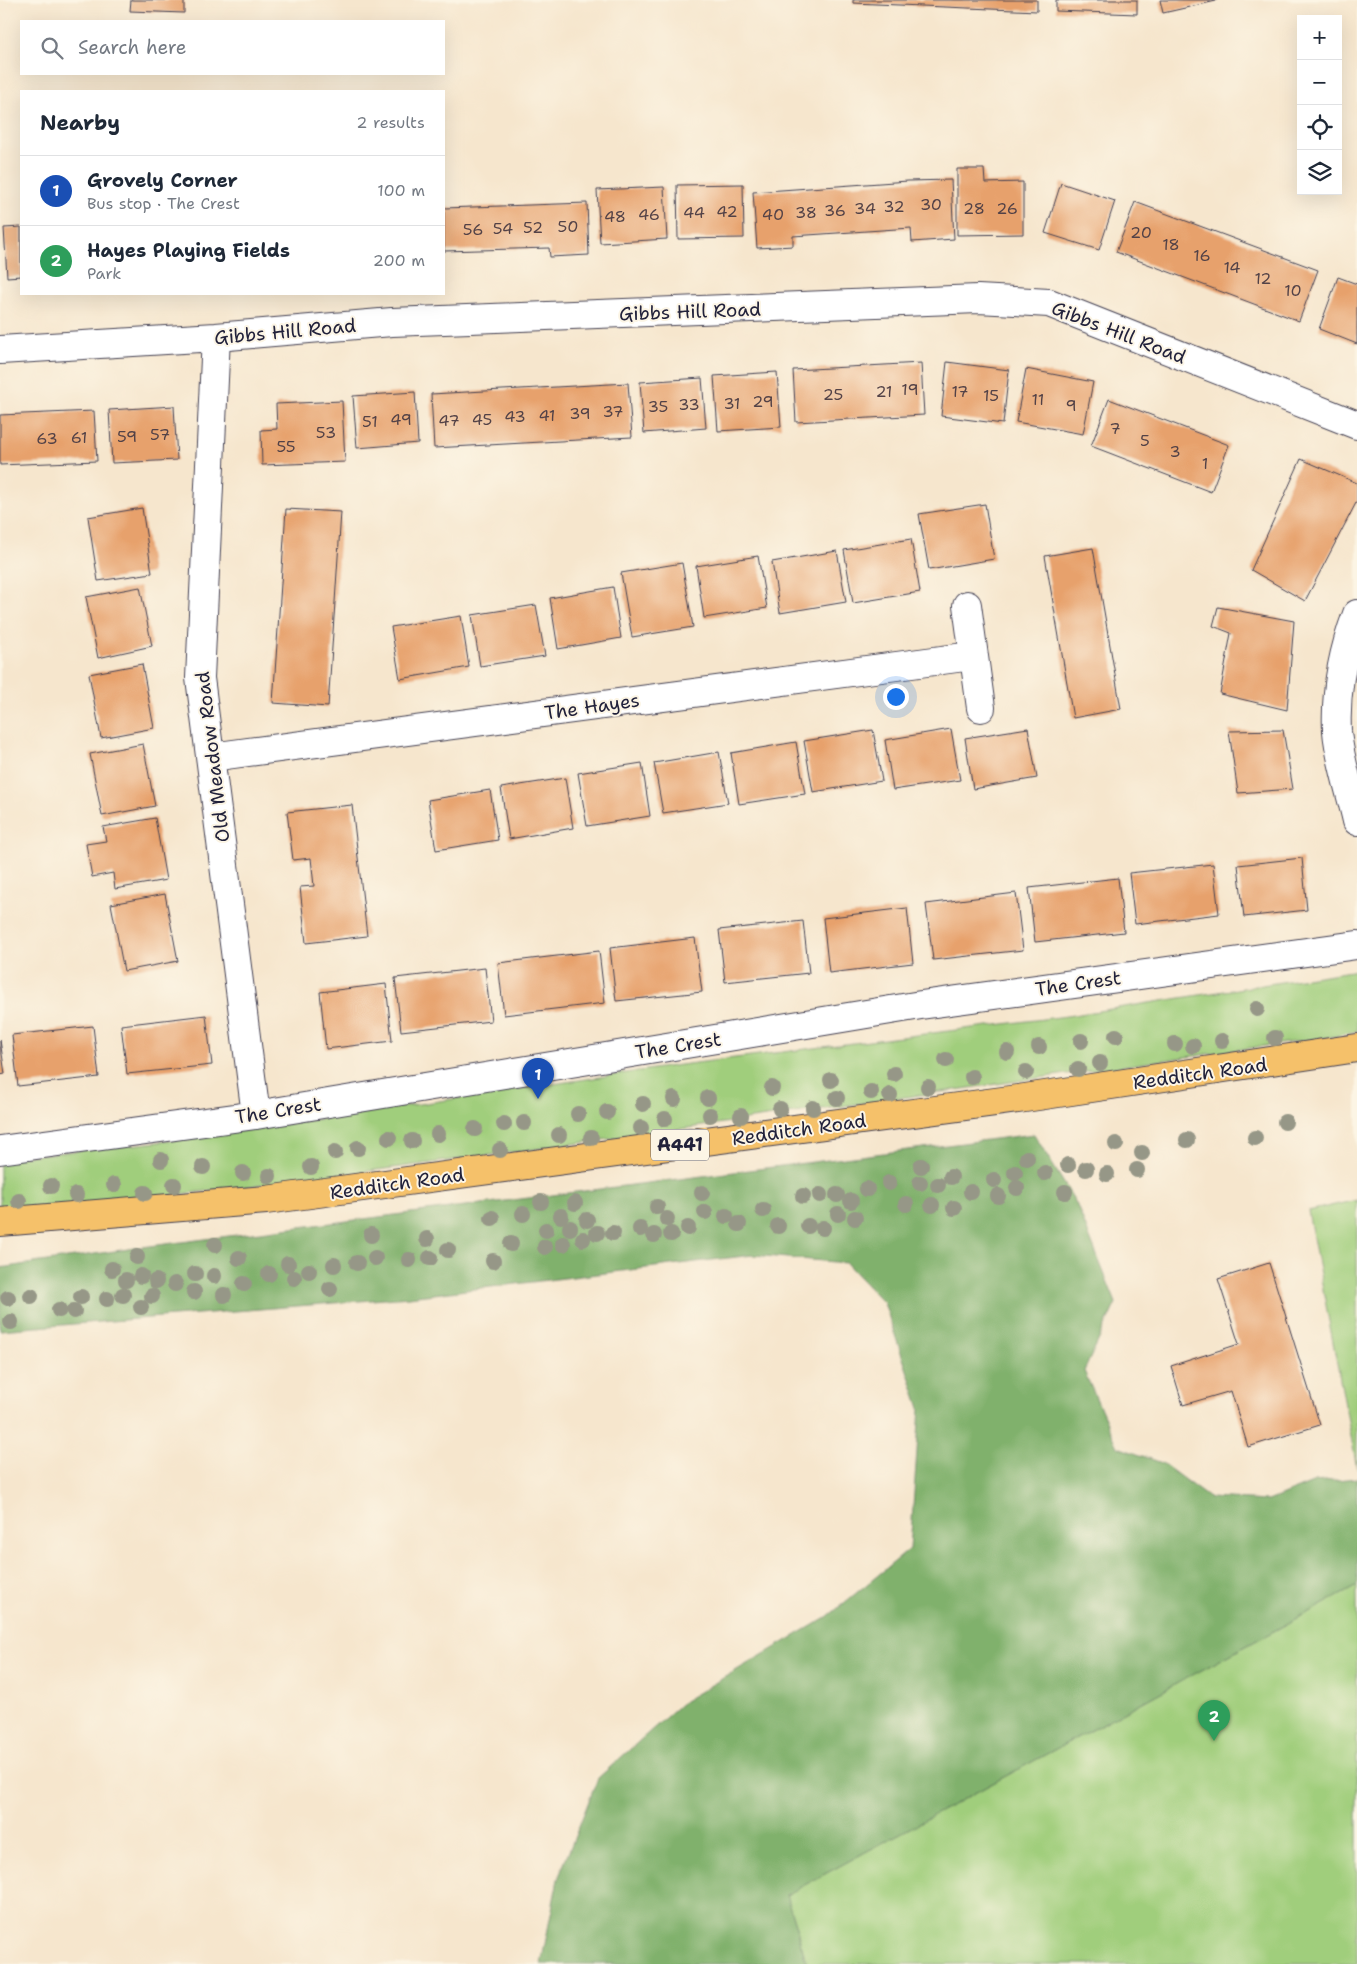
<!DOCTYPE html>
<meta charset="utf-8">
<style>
:root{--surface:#fff;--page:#f2f2f3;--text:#1f2937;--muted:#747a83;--line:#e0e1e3;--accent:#b5179e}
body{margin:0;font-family:"Shantell Sans",sans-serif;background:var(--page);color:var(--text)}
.controls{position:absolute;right:15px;top:15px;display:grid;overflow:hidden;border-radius:0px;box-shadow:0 5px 20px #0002}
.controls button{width:45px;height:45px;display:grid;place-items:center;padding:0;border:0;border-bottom:1px solid var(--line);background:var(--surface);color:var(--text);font:25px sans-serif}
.you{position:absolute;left:895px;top:696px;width:18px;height:18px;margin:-12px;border:4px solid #fff;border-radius:50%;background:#1a73e8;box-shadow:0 0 0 8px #1a73e833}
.badge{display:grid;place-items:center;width:32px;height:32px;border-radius:50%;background:var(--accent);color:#fff;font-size:16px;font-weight:700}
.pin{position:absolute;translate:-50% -41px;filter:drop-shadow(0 1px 2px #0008)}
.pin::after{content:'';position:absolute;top:26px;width:18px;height:15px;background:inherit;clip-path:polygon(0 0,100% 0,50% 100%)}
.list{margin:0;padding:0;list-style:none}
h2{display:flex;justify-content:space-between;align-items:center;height:65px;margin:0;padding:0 20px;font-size:21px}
h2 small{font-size:16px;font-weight:400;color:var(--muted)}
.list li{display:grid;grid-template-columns:32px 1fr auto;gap:15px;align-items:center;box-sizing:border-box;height:70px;padding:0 20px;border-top:1px solid var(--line)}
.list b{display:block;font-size:19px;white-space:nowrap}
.list p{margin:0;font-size:16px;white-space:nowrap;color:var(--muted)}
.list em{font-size:16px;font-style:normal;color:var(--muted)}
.icon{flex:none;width:28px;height:28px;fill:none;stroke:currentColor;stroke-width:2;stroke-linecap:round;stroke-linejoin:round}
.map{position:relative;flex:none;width:1357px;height:1964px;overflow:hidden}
.search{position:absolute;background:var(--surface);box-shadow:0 5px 20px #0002;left:20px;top:20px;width:425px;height:55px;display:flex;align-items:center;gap:12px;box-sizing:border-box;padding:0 18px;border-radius:0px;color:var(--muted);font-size:19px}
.panel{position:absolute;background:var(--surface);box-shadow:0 5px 20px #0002;left:20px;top:90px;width:425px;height:205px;border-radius:0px}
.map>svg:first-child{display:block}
</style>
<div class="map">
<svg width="1357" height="1964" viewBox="0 0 1357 1964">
<rect width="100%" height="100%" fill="#fcf5e5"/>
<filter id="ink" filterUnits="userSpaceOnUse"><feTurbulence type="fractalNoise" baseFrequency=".02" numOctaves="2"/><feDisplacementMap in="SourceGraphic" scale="10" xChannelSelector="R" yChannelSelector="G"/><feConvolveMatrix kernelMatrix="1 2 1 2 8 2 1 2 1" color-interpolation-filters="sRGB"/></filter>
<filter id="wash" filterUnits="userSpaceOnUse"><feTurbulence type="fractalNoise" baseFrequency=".0096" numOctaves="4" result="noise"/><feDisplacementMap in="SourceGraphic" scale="20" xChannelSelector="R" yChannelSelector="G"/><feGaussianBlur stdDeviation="1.12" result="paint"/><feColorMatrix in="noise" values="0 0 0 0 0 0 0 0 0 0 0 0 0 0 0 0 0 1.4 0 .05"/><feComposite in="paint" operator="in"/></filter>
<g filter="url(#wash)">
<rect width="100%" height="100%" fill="#f6e6cd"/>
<path fill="#a0ce7c" stroke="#61785c" d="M1357,970V1031L1337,1036C892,1097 447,1168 0,1214V1159L186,1139L680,1065L1067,1016Z
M1357,1200V1468L1308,1211Z
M1357,1586V1964H807L786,1895Z"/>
<path fill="#80b16c" stroke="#516a54" d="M1034,1134L1076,1203L1116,1303L1084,1371L1118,1447L1162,1463L1209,1498L1268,1501L1315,1482L1357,1478V1586L786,1895L807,1964H541L558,1879L598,1778L684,1701L827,1617L910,1549L920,1408L884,1303L846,1263L753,1255L409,1297L0,1330V1268L142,1247Z"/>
<g id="blocks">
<path fill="#e7a16c" d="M131,0H184V13L130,11Z
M853,0H1037V11L853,3Z
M1056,0H1137V14L1056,11Z
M1160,0H1216V1L1163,13Z
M957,169H984L985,183L1023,182V234L957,235Z
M951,180L954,239L912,242L911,228L793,236V246L757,248L753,192L908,181Z
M1061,183L1115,201L1099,250L1045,233Z
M743,184L744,238L678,239L677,185Z
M664,187L667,239L600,243L597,190Z
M1135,202L1318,270L1299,321L1116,252Z
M587,203L589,255L550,257L549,248L444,251V208Z
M21,227V276L7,277L4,228Z
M1338,277L1357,284V344L1319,329Z
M947,362L1009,370L1003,424L941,416Z
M921,363L924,415L796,422L793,370Z
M1026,369L1093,382L1083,434L1016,422Z
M777,372L781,427L718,431L714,376Z
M702,378L706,428L644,433L640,382Z
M628,383L632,437L434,448L431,394Z
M415,392L418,443L357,448L353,396Z
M1109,399L1229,445L1211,492L1091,446Z
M342,401L345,462L262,465L261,430L277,429L276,404Z
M174,406L177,460L112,463L109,410Z
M94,411L97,461L0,465V415Z
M1301,459L1357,483V501L1305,601L1251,570Z
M985,504L994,559L929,570L919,514Z
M142,508L152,573L98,581L88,517Z
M286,509L341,512L328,707L273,703Z
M911,539L920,592L853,603L844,550Z
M1093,548L1121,709L1073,718L1045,556Z
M837,551L846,602L780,613L772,562Z
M758,556L767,608L704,618L696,566Z
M682,563L693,627L632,637L621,573Z
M140,587L152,646L98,658L86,597Z
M613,587L621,638L558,649L550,598Z
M536,605L545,656L480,666L472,615Z
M1218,607L1294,621L1287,710L1220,694L1231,633L1213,626Z
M461,616L469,667L400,679L391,627Z
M142,664L154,728L101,738L89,674Z
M1028,728L1037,778L973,789L965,738Z
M951,729L960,780L893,790L885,740Z
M873,730L882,781L813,792L804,741Z
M1283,730L1293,789L1238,793L1229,731Z
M796,742L805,794L739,804L731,753Z
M143,744L155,806L102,816L90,754Z
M719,752L728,803L663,813L654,763Z
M642,763L650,816L587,826L578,773Z
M565,778L573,828L509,839L501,788Z
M490,790L498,840L436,850L428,800Z
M352,805L367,936L306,943L300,887L314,886L311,858L293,860L287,812Z
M155,818L166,880L115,889L113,873L92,877L86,844L106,841L103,827Z
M1302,858L1307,910L1244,917L1238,865Z
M1213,864L1219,914L1135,924L1129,873Z
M1118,878L1124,932L1035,942L1029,888Z
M1016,893L1023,950L933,960L926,904Z
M165,894L178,961L124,971L111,904Z
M907,908L913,963L829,973L823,918Z
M803,921L809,973L725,982L719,930Z
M695,938L702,992L616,1001L610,948Z
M599,951L605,1003L504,1015L498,963Z
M485,968L491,1021L401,1031L395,978Z
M386,984L392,1041L326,1049L320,992Z
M206,1015L212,1065L127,1074L121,1025Z
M93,1026L99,1077L18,1086L12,1035Z
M0,1040L5,1074L0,1075Z
M1269,1263L1320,1425L1248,1447L1231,1391L1183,1405L1171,1366L1239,1344L1218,1279Z"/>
</g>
</g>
<g filter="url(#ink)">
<use href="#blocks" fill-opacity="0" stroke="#423f51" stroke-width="1"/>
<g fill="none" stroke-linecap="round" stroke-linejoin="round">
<g stroke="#423f51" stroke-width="30">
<path id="minor" d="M216,337L200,678L256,1115
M0,350L216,337L392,322L978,299L1049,303L1357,425
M967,605L981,708
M1357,614C1343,651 1335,690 1337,731C1339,758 1351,794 1357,821
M211,757L972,656
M0,1150L256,1115L921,1005L1357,945"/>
</g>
<g stroke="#423f51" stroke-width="30">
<path id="highway" d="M0,1222L266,1200L1025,1098L1357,1048"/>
</g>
<use href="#minor" stroke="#fff" stroke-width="28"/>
<use href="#highway" stroke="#f5c16b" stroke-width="28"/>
</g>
<g fill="#969787">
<circle cx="1257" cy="1009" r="8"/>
<circle cx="1116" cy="1036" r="8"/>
<circle cx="1275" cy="1038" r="8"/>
<circle cx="1081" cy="1041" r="8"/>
<circle cx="1222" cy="1041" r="8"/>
<circle cx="1175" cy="1044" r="8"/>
<circle cx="1193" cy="1046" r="8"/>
<circle cx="1039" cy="1047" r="8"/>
<circle cx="1007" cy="1052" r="8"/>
<circle cx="946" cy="1060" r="8"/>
<circle cx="1100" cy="1063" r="8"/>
<circle cx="1078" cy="1069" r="8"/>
<circle cx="1026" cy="1072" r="8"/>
<circle cx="894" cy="1074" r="8"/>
<circle cx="972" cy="1077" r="8"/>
<circle cx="831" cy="1080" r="8"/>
<circle cx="928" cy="1087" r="8"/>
<circle cx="772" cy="1088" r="8"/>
<circle cx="871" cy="1092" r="8"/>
<circle cx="890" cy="1095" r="8"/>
<circle cx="708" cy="1098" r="8"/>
<circle cx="837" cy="1098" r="8"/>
<circle cx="674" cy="1099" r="8"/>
<circle cx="643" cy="1104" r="8"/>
<circle cx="813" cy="1108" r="8"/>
<circle cx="780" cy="1109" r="8"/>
<circle cx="607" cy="1112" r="8"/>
<circle cx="578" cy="1114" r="8"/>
<circle cx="710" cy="1115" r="8"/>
<circle cx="741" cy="1116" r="8"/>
<circle cx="665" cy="1119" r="8"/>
<circle cx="1285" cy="1122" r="8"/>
<circle cx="524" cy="1123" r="8"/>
<circle cx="504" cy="1124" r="8"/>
<circle cx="641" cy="1128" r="8"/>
<circle cx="475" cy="1129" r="8"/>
<circle cx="438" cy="1134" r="8"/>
<circle cx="559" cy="1135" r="8"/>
<circle cx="389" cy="1138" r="8"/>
<circle cx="591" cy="1138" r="8"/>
<circle cx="1255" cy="1138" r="8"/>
<circle cx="1187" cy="1140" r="8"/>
<circle cx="412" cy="1141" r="8"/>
<circle cx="1116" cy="1144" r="8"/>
<circle cx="358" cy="1148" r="8"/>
<circle cx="500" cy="1150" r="8"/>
<circle cx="335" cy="1152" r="8"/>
<circle cx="1142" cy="1153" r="8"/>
<circle cx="1027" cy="1158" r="8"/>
<circle cx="161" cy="1160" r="8"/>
<circle cx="1068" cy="1165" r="8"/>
<circle cx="921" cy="1166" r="8"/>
<circle cx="203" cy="1167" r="8"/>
<circle cx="311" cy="1167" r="8"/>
<circle cx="1086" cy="1169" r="8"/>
<circle cx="1137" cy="1170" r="8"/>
<circle cx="243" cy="1173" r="8"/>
<circle cx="1015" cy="1173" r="8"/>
<circle cx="1045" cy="1173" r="8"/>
<circle cx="1107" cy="1174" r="8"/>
<circle cx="269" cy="1176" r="8"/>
<circle cx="951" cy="1177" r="8"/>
<circle cx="994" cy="1180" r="8"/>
<circle cx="889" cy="1183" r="8"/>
<circle cx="920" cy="1183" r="8"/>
<circle cx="114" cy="1185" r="8"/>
<circle cx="174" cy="1185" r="8"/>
<circle cx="938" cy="1185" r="8"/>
<circle cx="51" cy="1186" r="8"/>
<circle cx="1017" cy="1188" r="8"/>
<circle cx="867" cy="1189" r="8"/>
<circle cx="971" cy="1192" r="8"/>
<circle cx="1065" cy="1192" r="8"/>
<circle cx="145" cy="1193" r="8"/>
<circle cx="702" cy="1193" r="8"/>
<circle cx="76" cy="1195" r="8"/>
<circle cx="820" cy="1195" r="8"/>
<circle cx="837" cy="1195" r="8"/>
<circle cx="803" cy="1196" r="8"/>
<circle cx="998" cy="1196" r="8"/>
<circle cx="19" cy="1201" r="8"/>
<circle cx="851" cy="1201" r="8"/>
<circle cx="541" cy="1202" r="8"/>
<circle cx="575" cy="1203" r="8"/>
<circle cx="906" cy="1204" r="8"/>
<circle cx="932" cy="1205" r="8"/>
<circle cx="657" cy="1207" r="8"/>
<circle cx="954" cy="1208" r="8"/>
<circle cx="763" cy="1210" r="8"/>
<circle cx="705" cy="1212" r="8"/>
<circle cx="523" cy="1214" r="8"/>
<circle cx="838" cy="1214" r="8"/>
<circle cx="561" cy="1216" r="8"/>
<circle cx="726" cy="1216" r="8"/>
<circle cx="492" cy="1218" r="8"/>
<circle cx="855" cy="1218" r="8"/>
<circle cx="667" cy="1219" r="8"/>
<circle cx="587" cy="1220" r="8"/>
<circle cx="739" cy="1224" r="8"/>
<circle cx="778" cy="1226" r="8"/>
<circle cx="808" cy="1226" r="8"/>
<circle cx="570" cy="1228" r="8"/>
<circle cx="688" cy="1228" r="8"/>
<circle cx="823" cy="1228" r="8"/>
<circle cx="640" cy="1229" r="8"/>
<circle cx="546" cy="1230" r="8"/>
<circle cx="597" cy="1233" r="8"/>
<circle cx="613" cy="1233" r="8"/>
<circle cx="671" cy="1234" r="8"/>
<circle cx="371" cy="1235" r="8"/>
<circle cx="654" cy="1235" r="8"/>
<circle cx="427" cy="1239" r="8"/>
<circle cx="583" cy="1239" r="8"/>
<circle cx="511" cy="1244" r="8"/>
<circle cx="563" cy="1244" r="8"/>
<circle cx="215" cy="1245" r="8"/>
<circle cx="545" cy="1247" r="8"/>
<circle cx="448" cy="1250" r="8"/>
<circle cx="137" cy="1257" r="8"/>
<circle cx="239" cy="1258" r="8"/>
<circle cx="375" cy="1258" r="8"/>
<circle cx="430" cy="1258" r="8"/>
<circle cx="409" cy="1260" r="8"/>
<circle cx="493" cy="1261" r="8"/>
<circle cx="357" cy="1263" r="8"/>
<circle cx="288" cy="1264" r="8"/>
<circle cx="334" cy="1265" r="8"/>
<circle cx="112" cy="1269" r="8"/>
<circle cx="309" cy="1271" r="8"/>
<circle cx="195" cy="1274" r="8"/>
<circle cx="269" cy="1274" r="8"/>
<circle cx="141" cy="1276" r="8"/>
<circle cx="214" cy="1276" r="8"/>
<circle cx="294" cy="1278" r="8"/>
<circle cx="126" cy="1280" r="8"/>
<circle cx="156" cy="1281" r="8"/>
<circle cx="175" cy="1284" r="8"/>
<circle cx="244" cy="1284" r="8"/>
<circle cx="330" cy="1289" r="8"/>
<circle cx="194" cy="1292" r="8"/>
<circle cx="123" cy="1295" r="8"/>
<circle cx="224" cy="1295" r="8"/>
<circle cx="31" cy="1296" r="8"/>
<circle cx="152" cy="1296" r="8"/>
<circle cx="81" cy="1297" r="8"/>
<circle cx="8" cy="1298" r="8"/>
<circle cx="107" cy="1299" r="8"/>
<circle cx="141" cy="1307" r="8"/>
<circle cx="59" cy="1310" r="8"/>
<circle cx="74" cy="1311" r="8"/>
<circle cx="11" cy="1322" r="8"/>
</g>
</g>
<g text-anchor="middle" stroke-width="4" stroke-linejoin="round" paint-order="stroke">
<g font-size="16" fill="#534247">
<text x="931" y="210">30</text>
<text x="894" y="212">32</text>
<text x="865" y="214">34</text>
<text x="974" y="214">28</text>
<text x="1007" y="214">26</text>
<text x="835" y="216">36</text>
<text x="727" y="217">42</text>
<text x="694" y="218">44</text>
<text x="806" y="218">38</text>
<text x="649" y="220">46</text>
<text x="773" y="220">40</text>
<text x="615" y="222">48</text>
<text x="568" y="232">50</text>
<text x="533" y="233">52</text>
<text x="503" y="234">54</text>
<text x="473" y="235">56</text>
<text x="1141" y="238">20</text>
<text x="1171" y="250">18</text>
<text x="1202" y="261">16</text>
<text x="1232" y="273">14</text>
<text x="1263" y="284">12</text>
<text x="1293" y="296">10</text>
<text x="910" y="395">19</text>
<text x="884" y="397">21</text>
<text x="960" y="397">17</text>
<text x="833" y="400">25</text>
<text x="991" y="401">15</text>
<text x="1038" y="405">11</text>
<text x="763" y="407">29</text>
<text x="732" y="409">31</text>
<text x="689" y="410">33</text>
<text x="1071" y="411">9</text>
<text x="658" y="412">35</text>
<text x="613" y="417">37</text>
<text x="580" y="419">39</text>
<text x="547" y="421">41</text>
<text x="515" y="422">43</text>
<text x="401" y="425">49</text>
<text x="482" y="425">45</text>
<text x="449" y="426">47</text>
<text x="370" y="427">51</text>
<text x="1115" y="434">7</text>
<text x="326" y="438">53</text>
<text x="160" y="440">57</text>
<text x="127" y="442">59</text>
<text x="79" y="443">61</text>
<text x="47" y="444">63</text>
<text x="1145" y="446">5</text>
<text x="286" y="452">55</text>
<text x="1175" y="457">3</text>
<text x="1205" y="469">1</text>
</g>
<rect fill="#fcf5e5" stroke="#63616e" stroke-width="1" x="651" y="1129.5" width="58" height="31" rx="4"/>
<g font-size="18" font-weight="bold" fill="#22223b">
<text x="680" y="1151">A441</text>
</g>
<g font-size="19" fill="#22223b" stroke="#fcf5e5">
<text transform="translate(690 311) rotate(-2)" y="7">Gibbs Hill Road</text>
<text transform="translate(285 331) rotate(-5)" y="7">Gibbs Hill Road</text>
<text transform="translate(1119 332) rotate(21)" y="7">Gibbs Hill Road</text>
<text transform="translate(592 706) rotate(-8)" y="7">The Hayes</text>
<text transform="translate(212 757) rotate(-97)" y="7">Old Meadow Road</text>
<text transform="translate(1078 983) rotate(-8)" y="7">The Crest</text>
<text transform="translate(678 1045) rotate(-9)" y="7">The Crest</text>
<text transform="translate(1200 1073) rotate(-8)" y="7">Redditch Road</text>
<text transform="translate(278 1110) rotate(-9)" y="7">The Crest</text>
<text transform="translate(799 1129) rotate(-8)" y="7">Redditch Road</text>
<text transform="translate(397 1183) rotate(-8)" y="7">Redditch Road</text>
</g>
</g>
</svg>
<div class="controls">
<button>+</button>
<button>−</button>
<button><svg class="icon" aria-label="locate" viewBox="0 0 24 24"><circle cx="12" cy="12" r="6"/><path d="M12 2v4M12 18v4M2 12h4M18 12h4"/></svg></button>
<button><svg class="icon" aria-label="layers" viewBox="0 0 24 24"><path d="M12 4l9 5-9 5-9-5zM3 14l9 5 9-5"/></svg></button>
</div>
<div class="you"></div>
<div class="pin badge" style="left:538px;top:1099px;background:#1a4fb4">1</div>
<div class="pin badge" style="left:1214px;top:1741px;background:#2e9e5b">2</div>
<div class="search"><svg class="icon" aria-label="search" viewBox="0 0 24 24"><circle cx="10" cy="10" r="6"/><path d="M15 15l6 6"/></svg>Search here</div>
<section class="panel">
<h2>Nearby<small>2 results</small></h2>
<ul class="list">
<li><span class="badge" style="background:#1a4fb4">1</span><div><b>Grovely Corner</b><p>Bus stop · The Crest</p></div><em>100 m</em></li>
<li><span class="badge" style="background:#2e9e5b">2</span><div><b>Hayes Playing Fields</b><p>Park</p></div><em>200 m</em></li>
</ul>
</section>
</div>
